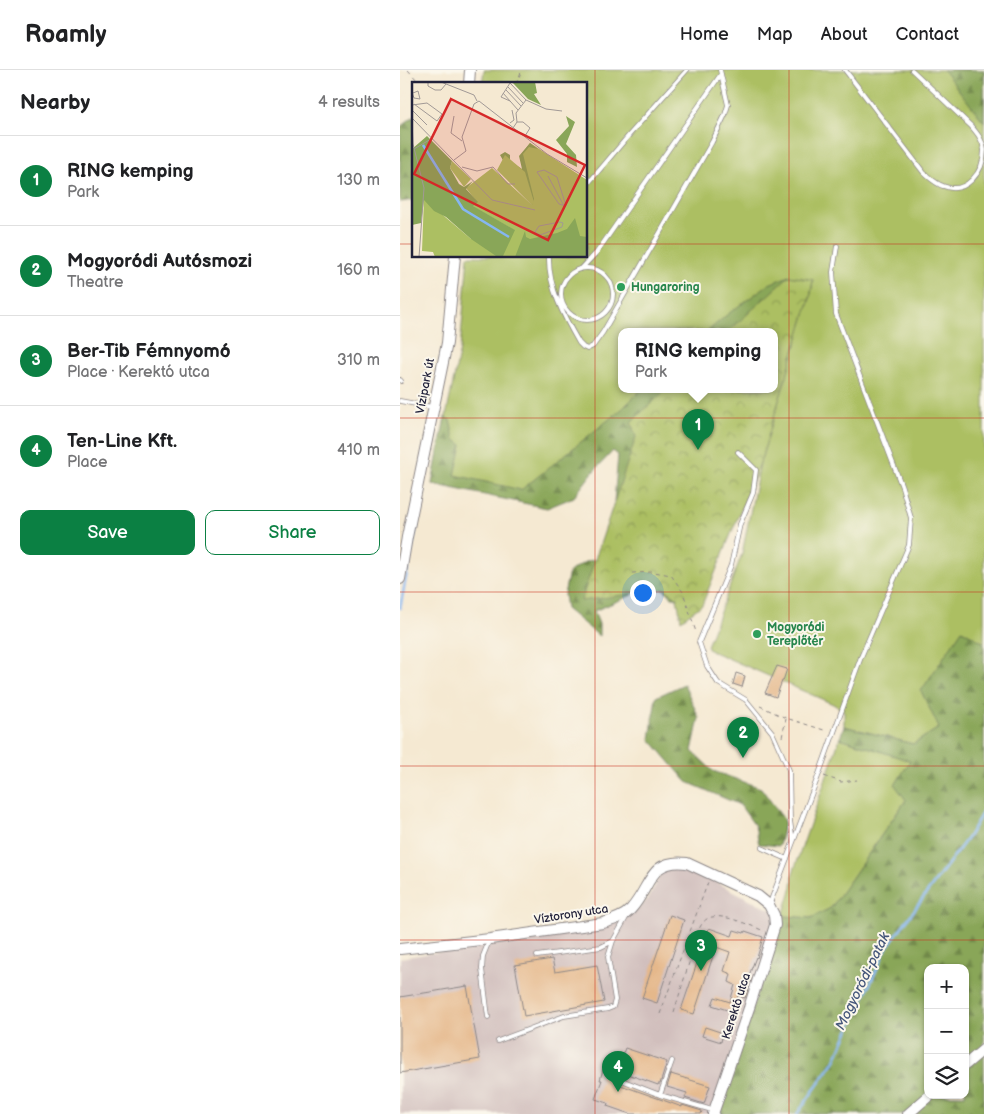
<!DOCTYPE html>
<meta charset="utf-8">
<style>
:root{--surface:#fff;--page:#f6f6f6;--text:#202124;--muted:#757577;--line:#e0e0e0;--accent:#0b8043}
body{margin:0;font-family:"Balsamiq Sans",sans-serif;background:var(--page);color:var(--text)}
.controls{position:absolute;right:15px;bottom:15px;display:grid;overflow:hidden;border-radius:10px;box-shadow:0 1px 4px #0004}
.controls button{width:45px;height:45px;display:grid;place-items:center;padding:0;border:0;border-bottom:1px solid var(--line);background:var(--surface);color:var(--text);font:25px sans-serif}
.you{position:absolute;left:242px;top:522px;width:18px;height:18px;margin:-12px;border:4px solid #fff;border-radius:50%;background:#1a73e8;box-shadow:0 0 0 8px #1a73e833}
.badge{display:grid;place-items:center;width:32px;height:32px;border-radius:50%;background:var(--accent);color:#fff;font-size:16px;font-weight:700}
.pin{position:absolute;translate:-50% -41px;filter:drop-shadow(0 1px 2px #0008)}
.pin::after{content:'';position:absolute;top:26px;width:18px;height:15px;background:inherit;clip-path:polygon(0 0,100% 0,50% 100%)}
.popup{position:absolute;left:218px;top:258px;width:160px;height:65px;box-sizing:border-box;display:grid;place-content:center;border-radius:10px;background:var(--surface);filter:drop-shadow(0 1px 4px #0005);font-size:16px;white-space:nowrap;color:var(--muted)}
.popup b{font-size:19px;color:var(--text)}
.popup::after{content:'';position:absolute;left:50%;top:100%;margin-left:-10px;border:10px solid transparent;border-top-color:var(--surface)}
.list{margin:0;padding:0;list-style:none}
h2{display:flex;justify-content:space-between;align-items:center;height:65px;margin:0;padding:0 20px;font-size:21px}
h2 small{font-size:16px;font-weight:400;color:var(--muted)}
.list li{display:grid;grid-template-columns:32px 1fr auto;gap:15px;align-items:center;box-sizing:border-box;height:90px;padding:0 20px;border-top:1px solid var(--line)}
.list b{display:block;font-size:19px;white-space:nowrap}
.list p{margin:0;font-size:16px;white-space:nowrap;color:var(--muted)}
.list em{font-size:16px;font-style:normal;color:var(--muted)}
.actions{display:flex;gap:10px;padding:15px 20px}
.actions a{flex:1;padding:11px 0;border:1px solid var(--accent);border-radius:10px;text-align:center;font-size:18px;color:var(--accent)}
.actions .main{background:var(--accent);color:#fff}
.icon{flex:none;width:28px;height:28px;fill:none;stroke:currentColor;stroke-width:2;stroke-linecap:round;stroke-linejoin:round}
.map{position:relative;flex:none;width:584px;height:1044px;overflow:hidden}
header{display:flex;align-items:center;gap:30px;box-sizing:border-box;height:70px;padding:0 25px;background:var(--surface);border-bottom:1px solid var(--line)}
header strong{font-size:24px}
nav{display:flex;gap:28px;margin-inline-start:auto;font-size:18px}
main{display:flex}
aside{flex:1;background:var(--surface)}
.map>svg:first-child{display:block}
</style>
<header>
<strong>Roamly</strong>
<nav><a>Home</a><a>Map</a><a>About</a><a>Contact</a></nav>
</header>
<main>
<aside>
<h2>Nearby<small>4 results</small></h2>
<ul class="list">
<li><span class="badge">1</span><div><b>RING kemping</b><p>Park</p></div><em>130 m</em></li>
<li><span class="badge">2</span><div><b>Mogyoródi Autósmozi</b><p>Theatre</p></div><em>160 m</em></li>
<li><span class="badge">3</span><div><b>Ber-Tib Fémnyomó</b><p>Place · Kerektó utca</p></div><em>310 m</em></li>
<li><span class="badge">4</span><div><b>Ten-Line Kft.</b><p>Place</p></div><em>410 m</em></li>
</ul>
<div class="actions"><a class="main">Save</a><a>Share</a></div>
</aside>
<div class="map">
<svg width="584" height="1044" viewBox="0 0 584 1044">
<defs>
<pattern id="forest-firs" width="22" height="20" patternUnits="userSpaceOnUse" patternTransform="scale(1.25)"><rect width="22" height="20" fill="#89a658"/><path d="M5 1l3.5 6h-7zM16 11l3.5 6h-7z" fill="#70874a"/></pattern>
<pattern id="park-crowns" width="20" height="18" patternUnits="userSpaceOnUse" patternTransform="scale(1.25)"><rect width="20" height="18" fill="#acbf62"/><path d="M2 6a3 3 0 1 1 6 0M12 15a3 3 0 1 1 6 0" fill="none" stroke="#8c9b52"/></pattern>
</defs>
<rect width="100%" height="100%" fill="#fbf7ec"/>
<filter id="ink" filterUnits="userSpaceOnUse"><feTurbulence type="fractalNoise" baseFrequency=".02" numOctaves="2"/><feDisplacementMap in="SourceGraphic" scale="10" xChannelSelector="R" yChannelSelector="G"/><feConvolveMatrix kernelMatrix="1 2 1 2 8 2 1 2 1" color-interpolation-filters="sRGB"/></filter>
<filter id="wash" filterUnits="userSpaceOnUse"><feTurbulence type="fractalNoise" baseFrequency=".0096" numOctaves="4" result="noise"/><feDisplacementMap in="SourceGraphic" scale="20" xChannelSelector="R" yChannelSelector="G"/><feGaussianBlur stdDeviation="1.12" result="paint"/><feColorMatrix in="noise" values="0 0 0 0 0 0 0 0 0 0 0 0 0 0 0 0 0 1.4 0 .05"/><feComposite in="paint" operator="in"/></filter>
<g filter="url(#wash)">
<rect width="100%" height="100%" fill="#f5e9d2"/>
<path fill="#d1bfbd" d="M282,795L383,846L317,1044H0V888L199,857L236,841L246,831L253,820L261,803L272,796Z"/>
<path fill="#acbf62" stroke="#67704e" d="M84,0H584V573L562,560L539,658L513,674L444,656V641L433,634L309,580L307,576L342,484L360,393L410,228L413,211L329,261H222V319H267L146,432L32,414L60,279L68,186H186V14H82Z
M440,668L511,691L506,730L431,838L411,848L383,846L392,816L393,803Z"/>
<path fill="url(#forest-firs)" stroke="#56644a" fill-rule="evenodd" d="M543,0H584V52Z
M14,46V130L0,132V57Z
M389,206L413,210L410,228L298,530L272,527L256,512L232,515V525L194,541L199,554V566L166,539L164,524L169,502L185,492L208,486L222,439L214,432L218,385L213,381L193,402L174,427L147,438L32,414L45,347L50,350L54,369L62,375L55,405L121,420L222,339L242,319H374V261H308L328,244L369,214Z
M562,560L584,573V1044H317L383,846L411,848L431,838L506,730L495,715L510,691L440,668L444,656L513,674L539,658L521,621ZM528,898H565V1025H528Z
M284,614L299,648L292,681L313,701L361,718L385,751L379,776L359,774L355,756L340,735L287,712L250,669L256,627Z"/>
<path fill="url(#park-crowns)" stroke="#67704e" d="M389,206L413,210L410,228L360,393L302,535L281,550L277,528L265,519L181,531L236,367L231,352L267,319H374V261H329Z"/>
<g fill="none" stroke-linecap="round" stroke-linejoin="round">
<path stroke="#85b6f1" stroke-width="2.5" d="M0,538L20,438
M397,1044L434,992L487,877L568,767L584,740"/>
</g>
<g id="blocks">
<path fill="#e5b88b" d="M377,596L387,599L383,611H382L376,627L365,623Z
M336,603L345,606L342,617L333,614Z
M270,845L284,850L257,933L242,928Z
M309,858L332,866L334,860L344,863L345,861L363,867L357,888L356,887L348,908L351,909L345,928L338,926L333,942L312,935L315,927L330,932L335,915L329,912L331,904L324,901L330,882L316,877L294,944L281,940Z
M152,889L155,902L197,895L204,932L124,946L115,895Z
M67,916L80,989L0,1003V927Z
M305,957L323,963L321,972L302,966Z
M225,978L267,992L260,1014H258V1015L222,1002L218,1014L282,1037V1035L302,1041L301,1044H230L207,1036L208,1033L195,1029L202,1010H200L204,996L212,999L216,990L220,991Z
M271,1004L310,1016L304,1034L285,1028L287,1023L267,1017Z"/>
</g>
</g>
<g filter="url(#ink)">
<use href="#blocks" fill-opacity="0" stroke="#8c8686" stroke-width="1"/>
<g fill="none" stroke-linecap="round" stroke-linejoin="round">
<g stroke="#8c8686" stroke-width="5.5">
<path id="service" d="M445,0L524,103C530,108 536,114 543,116C566,125 584,102 584,80C583,70 577,63 571,56L512,0
M186,116L230,64L287,0
M149,186C148,217 164,247 179,273L183,277L187,279L193,276L203,262L312,72L325,45L328,35L320,0
M161 224a26 26 0 1 1 52 0a26 26 0 1 1-52 0Z
M181,199L197,182L321,4
M0,310L1,311
M0,331L32,337
M338,382L356,400L353,423L340,454L331,495L299,572L307,596L318,613L346,630L372,662L389,700L390,751L393,771
M362,778L387,789
M370,833L419,704L461,587L509,475L511,448L502,417L436,244L433,202L437,176
M137,886L201,877L213,871
M88,947L82,899L83,886L89,871
M98,971L164,946L208,939L213,937L215,930L208,887L213,871L227,846
M224,1011L260,1025L312,1040
M260,1025L272,991"/>
</g>
<g stroke="#8c8686" stroke-width="12">
<path id="tertiary" d="M69,14L70,0
M0,509L7,467L47,273L55,186
M0,879L90,869L203,853C213,850 224,847 231,839C251,817 249,788 287,793L358,826L369,835L374,845L375,855L349,938L313,1044
M565,995L584,979
M508,1044L530,1025"/>
</g>
<path stroke="#8c8686" stroke-width="1" stroke-dasharray="4 4" stroke-linecap="butt" d="M8,0L17,10L27,14
M116,14L122,0
M232,503L254,502L271,505L283,522L296,562
M360,636L386,648L427,661
M382,667L386,649
M424,706L441,712L457,710
M274,942L300,857C303,852 306,848 312,847C325,844 352,856 364,861
M260,944L308,812"/>
<use href="#service" stroke="#fff" stroke-width="4"/>
<use href="#tertiary" stroke="#fff" stroke-width="10"/>
</g>
</g>
<path fill="none" stroke="#c8321e" stroke-width="1" stroke-opacity="0.55" d="M195,0V1044M389,0V1044M0,174H14M186,174H584M0,348H584M0,522H584M0,696H584M0,870H584"/>
<g fill="#2e9e5b" stroke="#fbf7ec" stroke-width="2">
<circle cx="221" cy="217" r="5"/>
<circle cx="357" cy="564" r="5"/>
</g>
<g text-anchor="middle" stroke-width="4" stroke-linejoin="round" paint-order="stroke">
<g font-size="12" font-weight="bold" fill="#27864d" stroke="#fbf7ec" text-anchor="start">
<text x="231" y="221">Hungaroring</text>
<text x="367" y="561">Mogyoródi<tspan x="367" dy="14">Tereplőtér</tspan></text>
</g>
<g font-size="12" fill="#22223b" stroke="#fbf7ec">
<text transform="translate(25 316) rotate(-79)" y="4">Vízipark út</text>
<text transform="translate(171 844) rotate(-9)" y="4">Víztorony utca</text>
<text transform="translate(336 936) rotate(-72)" y="4">Kerektó utca</text>
</g>
<g font-size="14" font-style="italic" fill="#45567b" stroke="#fbf7ec">
<text transform="translate(462 911) rotate(-64)" y="5">Mogyoródi-patak</text>
</g>
</g>
<g transform="translate(12 12)">
<rect width="175" height="175" fill="#f5e9d2"/>
<path d="M118,61L175,98V175H23L21,170L10,169L12,117L59,157L102,148L60,124L65,120L54,106L80,86L120,123L108,74ZM40,79L59,97L52,105L38,86Z" fill="#acbf62"/>
<path d="M100,0H123L125,11L122,12L129,23L116,17ZM154,34L163,40L154,62L164,73L165,85L155,80V72L144,58L157,44ZM15,54L40,79L38,86L47,102L52,105L61,99L54,107L66,120L61,124L103,148L91,174H84L59,157L34,135L22,129L12,118L9,141L0,143V67ZM118,61L126,67L117,65L111,72L122,117L120,123L86,88L92,80L88,73L93,70L98,73V79L110,87L107,74ZM163,136L168,154L175,155V175H103L113,149L114,155L118,157L145,151L155,147Z" fill="#89a658"/>
<path d="M93,73L113,90L122,120L120,123L85,88Z" fill="#acbf62"/>
<path fill="none" stroke="#85b6f1" stroke-width="2.5" d="M11,63L51,127L97,155"/>
<path fill="none" stroke="#a19996" stroke-width="1" d="M16,0V4L23,8H29L34,2M29,0L62,13L65,19M96,5L111,21M94,8L109,24M0,10L2,16L8,17L6,9L1,11M91,11L106,28M114,18L134,27L150,29M98,19L89,15L98,1L114,18L104,31L105,40M0,23L15,21L30,32L25,39L2,22M0,28L15,43M42,34L39,51L50,59M0,36L80,118L123,128M0,37L1,62L12,106L7,175M98,41L102,38L100,28M101,46L105,40H111L118,46L113,54M2,67L19,57M42,78L54,69L50,55L62,22L67,19L135,72L175,96M50,85L65,89L81,85L96,102H103M132,88L145,95L154,124L147,122L125,90ZM136,94L152,124M148,140L151,141L150,145L128,153L123,150L127,144Z"/>
<path fill="#d62828" fill-opacity="0.15" stroke="#d62828" stroke-width="2.5" d="M39,17L173,83L136,158L2,92Z"/>
<rect width="175" height="175" fill="none" stroke="#22223b" stroke-width="2.5"/>
</g>
</svg>
<div class="controls">
<button>+</button>
<button>−</button>
<button><svg class="icon" aria-label="layers" viewBox="0 0 24 24"><path d="M12 4l9 5-9 5-9-5zM3 14l9 5 9-5"/></svg></button>
</div>
<div class="you"></div>
<div class="pin badge" style="left:298px;top:380px">1</div>
<div class="popup"><b>RING kemping</b>Park</div>
<div class="pin badge" style="left:343px;top:688px">2</div>
<div class="pin badge" style="left:301px;top:901px">3</div>
<div class="pin badge" style="left:218px;top:1022px">4</div>
</div>
</main>
